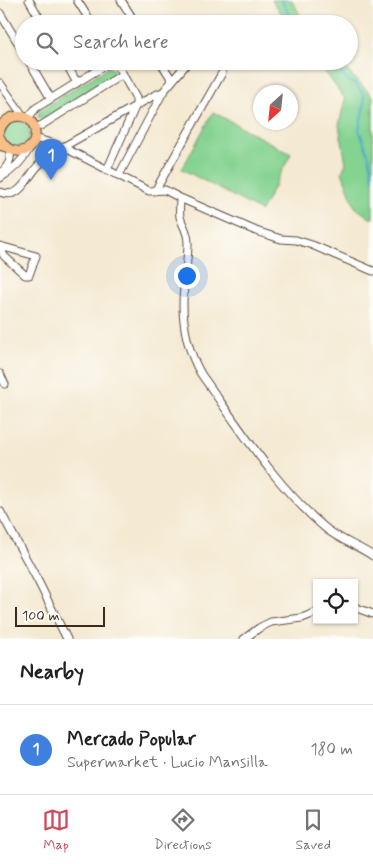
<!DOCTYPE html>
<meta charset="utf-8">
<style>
:root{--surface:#fff;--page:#f2f2f2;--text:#202124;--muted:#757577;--line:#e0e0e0;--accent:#d1495b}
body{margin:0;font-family:Mynerve,sans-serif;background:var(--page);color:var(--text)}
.controls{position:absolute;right:15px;bottom:15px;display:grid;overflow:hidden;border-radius:0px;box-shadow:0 1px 4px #0004}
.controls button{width:45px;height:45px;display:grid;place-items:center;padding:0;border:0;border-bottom:1px solid var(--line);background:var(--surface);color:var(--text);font:25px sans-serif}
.compass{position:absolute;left:253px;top:85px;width:45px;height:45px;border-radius:50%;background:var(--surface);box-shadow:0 1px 4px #0004;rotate:207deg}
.scale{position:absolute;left:15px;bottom:12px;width:90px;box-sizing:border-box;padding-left:5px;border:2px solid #3b2a1e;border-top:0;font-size:14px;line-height:18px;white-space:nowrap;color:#3b2a1e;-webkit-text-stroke:4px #fdfcf7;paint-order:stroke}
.you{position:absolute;left:186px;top:275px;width:18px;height:18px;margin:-12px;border:4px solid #fff;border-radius:50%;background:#1a73e8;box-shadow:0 0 0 8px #1a73e833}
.badge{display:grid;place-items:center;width:32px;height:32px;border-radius:50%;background:var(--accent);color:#fff;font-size:16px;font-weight:700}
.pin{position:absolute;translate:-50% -41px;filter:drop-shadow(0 1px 2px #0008)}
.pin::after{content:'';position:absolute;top:26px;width:18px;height:15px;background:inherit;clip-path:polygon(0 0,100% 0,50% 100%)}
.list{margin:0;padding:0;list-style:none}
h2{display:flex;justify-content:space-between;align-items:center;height:65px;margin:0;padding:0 20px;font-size:21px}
h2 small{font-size:16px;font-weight:400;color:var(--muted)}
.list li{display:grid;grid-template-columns:32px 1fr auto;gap:15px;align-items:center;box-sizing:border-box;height:90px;padding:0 20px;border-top:1px solid var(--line)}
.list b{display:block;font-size:19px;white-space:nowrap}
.list p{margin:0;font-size:16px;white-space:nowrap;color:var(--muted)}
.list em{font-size:16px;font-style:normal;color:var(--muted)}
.icon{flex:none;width:28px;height:28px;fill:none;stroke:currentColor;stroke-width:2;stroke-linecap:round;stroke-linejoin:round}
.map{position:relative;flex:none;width:373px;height:639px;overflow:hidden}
.search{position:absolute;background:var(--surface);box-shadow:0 1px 4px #0004;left:15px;right:15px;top:15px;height:55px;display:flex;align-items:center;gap:12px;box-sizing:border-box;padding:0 18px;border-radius:28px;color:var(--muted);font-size:19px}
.sheet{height:155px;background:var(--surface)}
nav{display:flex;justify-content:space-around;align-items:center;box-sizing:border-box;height:70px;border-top:1px solid var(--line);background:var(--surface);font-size:14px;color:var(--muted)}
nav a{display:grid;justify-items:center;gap:2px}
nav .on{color:var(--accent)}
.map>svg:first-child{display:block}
</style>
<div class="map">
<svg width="373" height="639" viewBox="0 0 373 639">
<rect width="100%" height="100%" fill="#fdfcf7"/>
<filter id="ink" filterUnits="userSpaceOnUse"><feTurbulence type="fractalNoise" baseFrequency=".02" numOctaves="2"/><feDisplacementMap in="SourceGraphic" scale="10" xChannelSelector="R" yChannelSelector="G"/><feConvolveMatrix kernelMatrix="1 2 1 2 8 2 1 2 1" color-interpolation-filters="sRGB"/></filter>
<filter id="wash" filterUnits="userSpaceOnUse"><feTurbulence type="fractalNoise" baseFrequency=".0096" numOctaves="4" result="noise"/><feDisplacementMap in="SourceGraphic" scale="20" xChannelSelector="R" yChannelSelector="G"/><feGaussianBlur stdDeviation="1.12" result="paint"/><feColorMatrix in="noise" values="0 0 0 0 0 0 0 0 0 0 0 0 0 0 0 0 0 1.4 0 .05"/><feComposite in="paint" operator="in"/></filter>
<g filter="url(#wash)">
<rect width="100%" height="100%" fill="#f4e9d1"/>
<path fill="#85d391" stroke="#607e58" d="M272,0H292L305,24H289Z
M317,61H337L373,96V218H370L355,207L342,172L346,163L339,125L345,99Z
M109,67L115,71L112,77L46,119L42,120L38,117L40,110Z
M213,112L291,154L261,211L182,169Z
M4 134a13 13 0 1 1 26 0a13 13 0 1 1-26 0Z"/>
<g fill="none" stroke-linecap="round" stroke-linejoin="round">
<path stroke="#4cadcb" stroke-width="2" d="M281,0L294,24
M329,61L350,82L354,83L364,95V105L359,130L369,156L373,179"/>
</g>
</g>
<g filter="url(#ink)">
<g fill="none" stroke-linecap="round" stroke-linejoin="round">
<g stroke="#574739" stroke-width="9">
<path id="minor" d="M29,0L43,24
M77,0L92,24
M121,0L136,24
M0,13L24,53
M29,61L51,99
M65,61L77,83
M160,61L172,80
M0,83L24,117
M27,119L36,108L112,61
M35,128L42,125L123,74
M35,138L63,147L149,191L165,190L180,198L256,231L281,239L296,240L312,245L373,271
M107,170L136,105V98L115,61
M0,174C7,167 13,160 9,150
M119,175L163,92L189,61
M0,178C14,170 23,161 31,146
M155,191L222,73
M0,192C18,199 24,184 33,172C37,166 42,162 47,157H53L63,147L155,95L163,92
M180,198C180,204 179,211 180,217C183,227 188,231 188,243C188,263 183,284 183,304C183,329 189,353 201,374C239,427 274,484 324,527C339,540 357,545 373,556
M0,246L36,256L29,275H25L4,256L0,247
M0,374L5,384
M0,511L37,579L67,639
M354,607L373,614
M244,639L259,628L271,622L302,618L317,612"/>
</g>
<g stroke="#574739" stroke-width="11">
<path id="major" d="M0,130C5,112 33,111 35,131C38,154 9,159 0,138"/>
</g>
<g stroke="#574739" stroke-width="12">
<path id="highway" d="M0,145L4,146"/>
</g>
<use href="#minor" stroke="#fff" stroke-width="7"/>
<use href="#major" stroke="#f7be87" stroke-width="9"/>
<use href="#highway" stroke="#f7be87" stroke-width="10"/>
</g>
</g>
</svg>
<div class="controls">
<button><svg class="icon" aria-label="locate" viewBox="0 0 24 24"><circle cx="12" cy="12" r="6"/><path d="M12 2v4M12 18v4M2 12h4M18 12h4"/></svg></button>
</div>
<svg class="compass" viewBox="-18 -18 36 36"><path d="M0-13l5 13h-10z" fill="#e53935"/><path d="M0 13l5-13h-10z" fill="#757577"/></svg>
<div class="scale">100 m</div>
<div class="you"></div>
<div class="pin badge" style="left:51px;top:180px;background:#3f7fe0">1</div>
<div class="search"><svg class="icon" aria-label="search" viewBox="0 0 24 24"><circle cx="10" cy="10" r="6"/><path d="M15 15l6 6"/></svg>Search here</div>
</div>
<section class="sheet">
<h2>Nearby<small></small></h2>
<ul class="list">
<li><span class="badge" style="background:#3f7fe0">1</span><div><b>Mercado Popular</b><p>Supermarket · Lucio Mansilla</p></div><em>180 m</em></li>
</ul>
</section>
<nav>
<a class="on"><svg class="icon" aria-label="map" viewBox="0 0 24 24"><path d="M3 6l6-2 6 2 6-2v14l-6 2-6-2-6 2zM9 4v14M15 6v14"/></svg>Map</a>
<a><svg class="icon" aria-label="directions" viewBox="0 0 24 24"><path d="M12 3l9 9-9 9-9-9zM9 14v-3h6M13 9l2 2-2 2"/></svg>Directions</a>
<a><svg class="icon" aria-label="saved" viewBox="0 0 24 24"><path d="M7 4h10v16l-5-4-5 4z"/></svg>Saved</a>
</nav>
